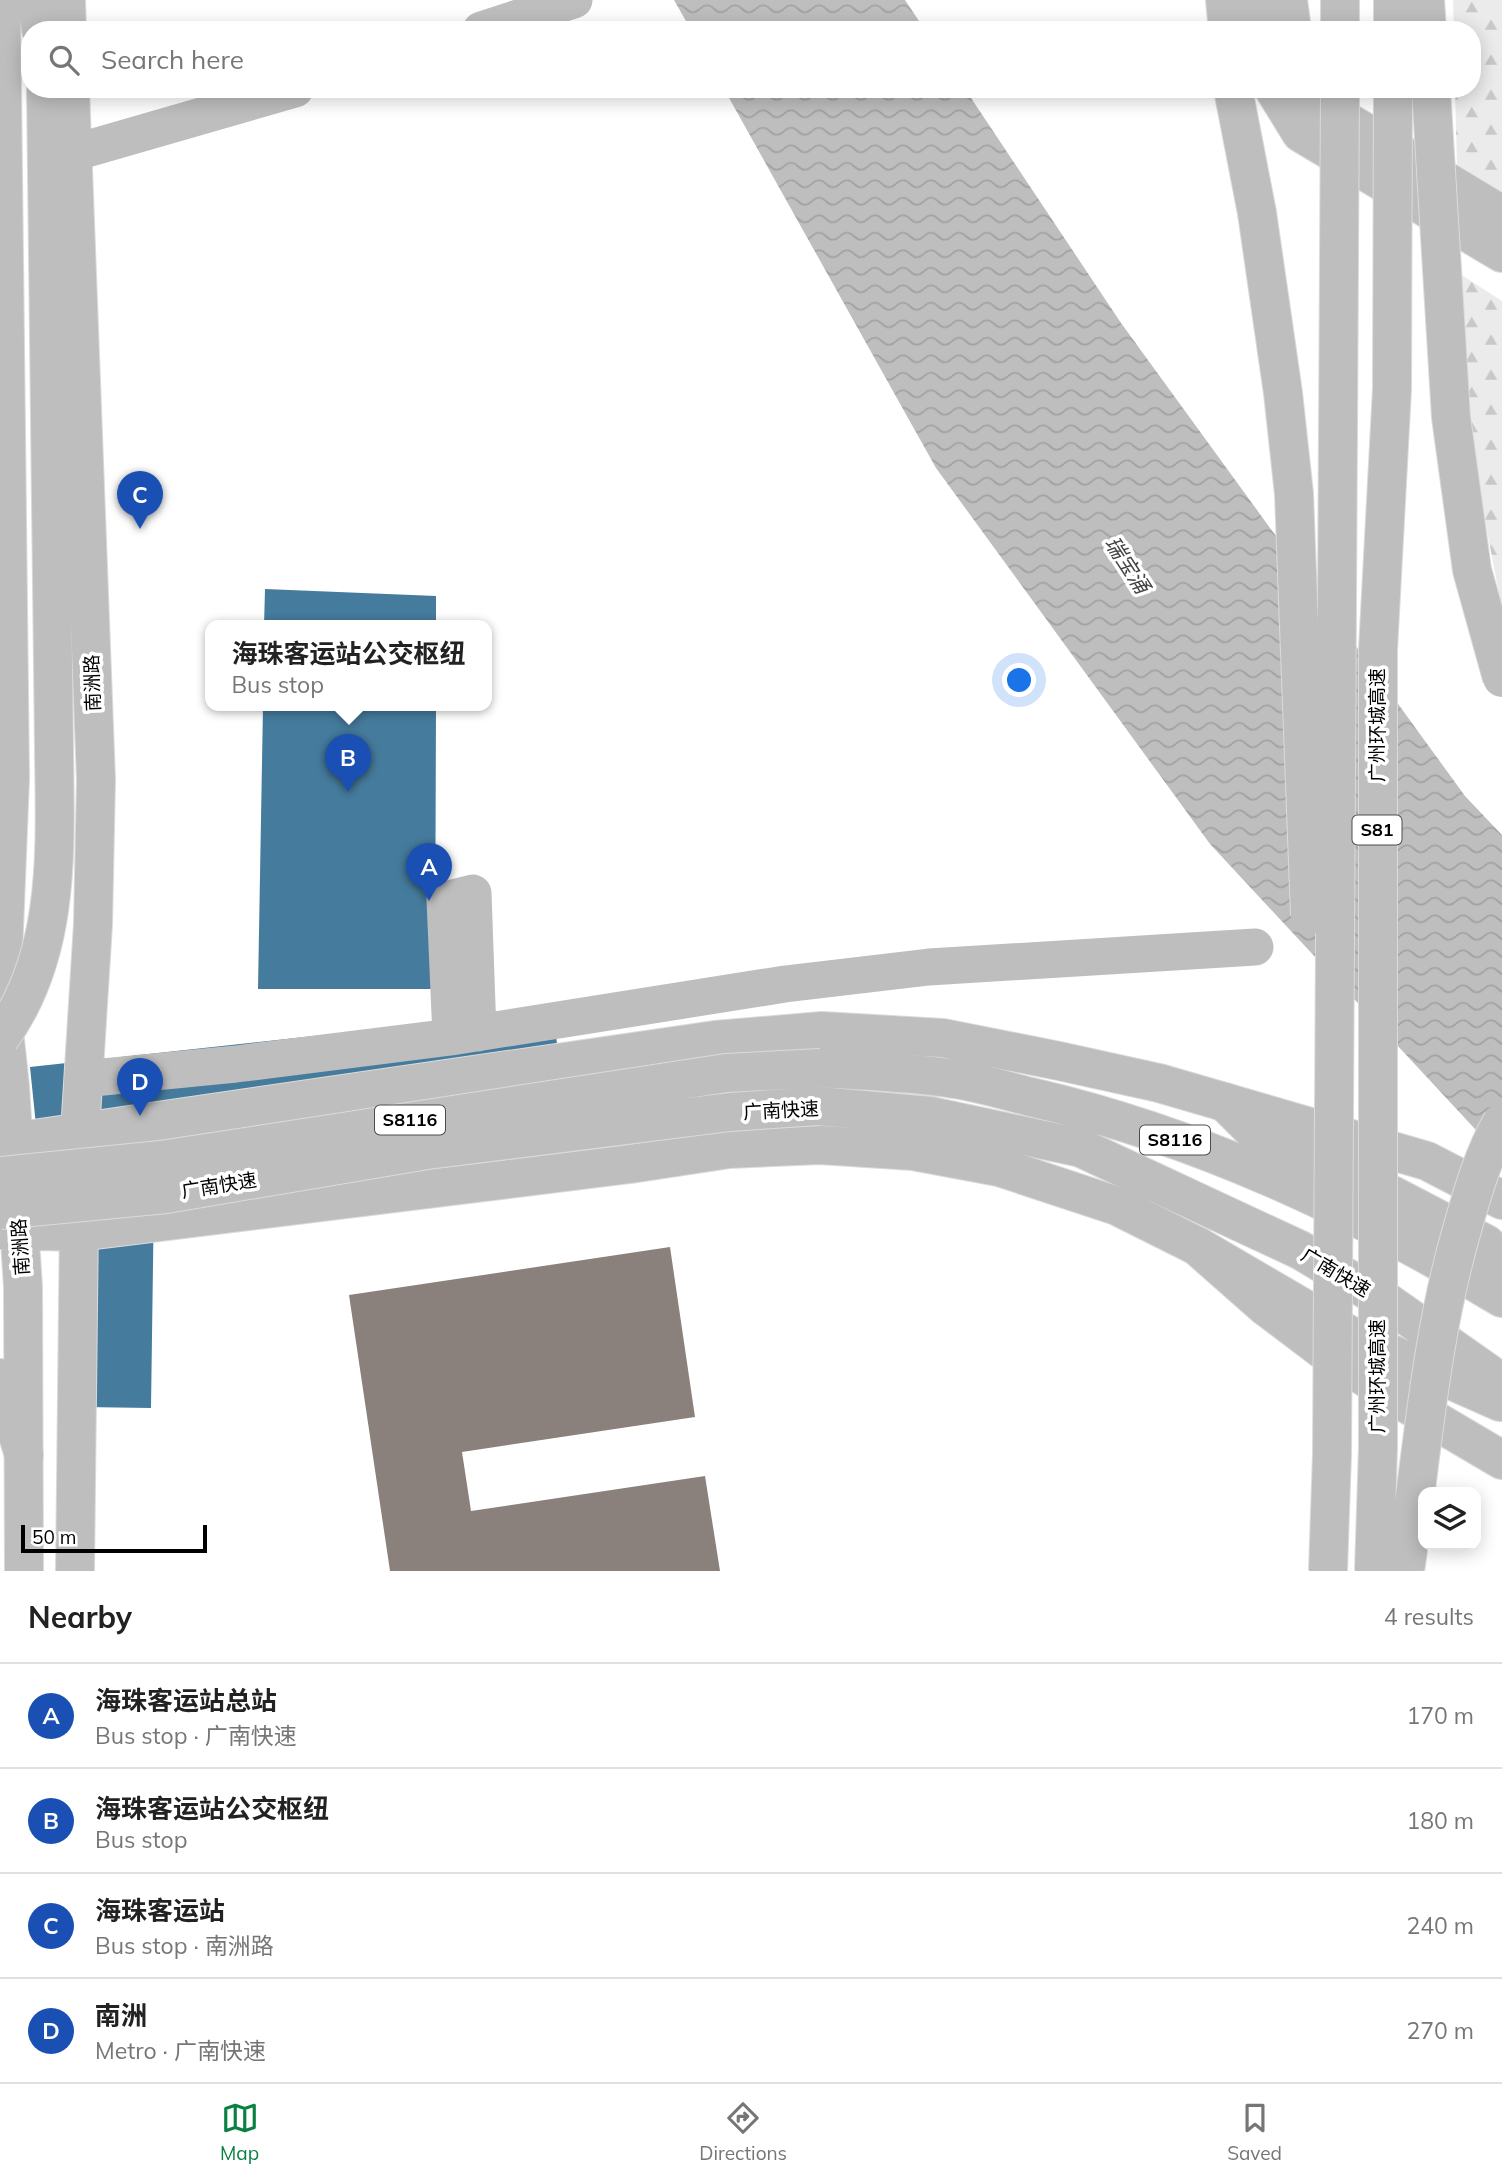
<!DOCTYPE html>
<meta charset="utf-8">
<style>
:root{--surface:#fff;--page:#f2f2f2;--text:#222;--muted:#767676;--line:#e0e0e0;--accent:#0b8043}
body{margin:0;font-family:Mulish,"Noto Sans SC",sans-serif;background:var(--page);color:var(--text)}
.controls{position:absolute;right:21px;bottom:21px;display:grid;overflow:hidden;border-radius:14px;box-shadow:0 4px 18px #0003}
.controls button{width:63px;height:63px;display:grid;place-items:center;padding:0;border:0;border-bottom:2px solid var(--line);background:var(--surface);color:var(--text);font:35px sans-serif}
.scale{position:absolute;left:21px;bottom:18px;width:186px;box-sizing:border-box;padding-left:7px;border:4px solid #000;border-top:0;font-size:19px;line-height:24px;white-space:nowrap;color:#000;-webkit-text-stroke:5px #fff;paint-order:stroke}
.you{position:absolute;left:1020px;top:681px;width:24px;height:24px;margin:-18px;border:5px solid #fff;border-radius:50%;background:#1a73e8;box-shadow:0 0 0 10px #1a73e833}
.badge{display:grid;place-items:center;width:46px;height:46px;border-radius:50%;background:var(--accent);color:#fff;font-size:23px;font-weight:700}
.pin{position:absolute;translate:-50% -58px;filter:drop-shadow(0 2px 4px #0008)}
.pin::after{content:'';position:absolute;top:37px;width:24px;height:21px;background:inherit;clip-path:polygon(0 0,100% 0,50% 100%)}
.popup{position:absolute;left:205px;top:620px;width:287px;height:91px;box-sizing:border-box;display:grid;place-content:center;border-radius:14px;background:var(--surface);filter:drop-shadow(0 2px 5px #0005);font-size:23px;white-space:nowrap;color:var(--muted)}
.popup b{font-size:26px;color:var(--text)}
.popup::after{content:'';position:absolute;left:50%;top:100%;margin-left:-14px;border:14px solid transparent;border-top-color:var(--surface)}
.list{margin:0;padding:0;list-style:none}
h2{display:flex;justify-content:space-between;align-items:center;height:91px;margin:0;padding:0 28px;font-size:30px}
h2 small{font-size:23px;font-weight:400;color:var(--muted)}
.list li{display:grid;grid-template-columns:46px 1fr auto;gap:21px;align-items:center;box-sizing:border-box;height:105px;padding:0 28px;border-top:2px solid var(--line)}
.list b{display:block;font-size:26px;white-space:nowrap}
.list p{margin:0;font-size:23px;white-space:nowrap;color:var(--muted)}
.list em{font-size:23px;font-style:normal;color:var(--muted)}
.icon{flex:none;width:38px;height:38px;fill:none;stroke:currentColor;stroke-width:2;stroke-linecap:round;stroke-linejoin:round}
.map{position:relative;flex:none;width:1502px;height:1571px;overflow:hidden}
.search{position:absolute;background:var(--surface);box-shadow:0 4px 18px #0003;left:21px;right:21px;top:21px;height:77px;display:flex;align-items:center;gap:18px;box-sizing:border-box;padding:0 24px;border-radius:28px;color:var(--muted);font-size:26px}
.sheet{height:511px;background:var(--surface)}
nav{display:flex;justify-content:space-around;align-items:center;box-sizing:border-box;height:98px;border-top:2px solid var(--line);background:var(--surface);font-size:19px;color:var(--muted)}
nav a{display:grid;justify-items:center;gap:4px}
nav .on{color:var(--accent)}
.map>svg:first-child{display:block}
</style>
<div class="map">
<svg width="1502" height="1571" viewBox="0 0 1502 1571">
<defs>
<pattern id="forest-firs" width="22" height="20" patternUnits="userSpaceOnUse" patternTransform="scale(1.75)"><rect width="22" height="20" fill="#ebebeb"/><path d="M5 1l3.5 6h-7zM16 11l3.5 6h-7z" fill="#c8c8c8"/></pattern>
<pattern id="water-waves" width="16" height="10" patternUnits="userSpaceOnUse" patternTransform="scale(1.75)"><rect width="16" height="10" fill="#bebebe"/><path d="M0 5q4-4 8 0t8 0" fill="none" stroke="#a2a2a2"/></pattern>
</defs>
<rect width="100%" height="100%" fill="#fff"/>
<path fill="url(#forest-firs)" d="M1453,0H1502V195L1457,167L1455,89H1472V30H1454Z
M1457,272L1502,301V609L1474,463Z"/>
<path fill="url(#water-waves)" d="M674,0H905L925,30H691Z
M724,89H965L1121,323L1465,796L1502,835V1158L1210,844L936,468Z"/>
<path fill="#457b9d" d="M265,589L436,596V626H264Z
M263,706H436L435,989H258Z
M553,1010L561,1078L155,1122L151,1408L84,1407L88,1129L37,1135L30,1067Z"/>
<path fill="#8a817c" d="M670,1247L695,1417L462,1452L471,1511L705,1476L720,1571H390L349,1295Z"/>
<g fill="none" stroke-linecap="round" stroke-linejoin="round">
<g stroke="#dbdbdb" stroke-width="40">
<path id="major" d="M1,0L10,779L1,1003L10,1087L23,1287L24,1571
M66,0L67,30
M70,89L96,780L93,924L80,1132L75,1571
M0,1144L715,1040L822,1031L943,1038L1059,1061L1159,1083L1427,1161L1502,1200
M0,1230L79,1232L630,1164L729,1149L820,1145L913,1151L999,1167L1117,1206L1197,1246L1265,1306L1322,1349L1402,1401L1502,1460"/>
</g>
<g stroke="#dbdbdb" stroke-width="40">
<path id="highway" d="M36,0L41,30
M1225,0L1228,30
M1258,0L1259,30
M1288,0L1292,30
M1425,0L1427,30
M1340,30V0
M1393,30V0
M46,89L54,748
M1233,89L1257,213
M1274,89L1301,133L1502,253
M1308,89L1323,107L1502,215
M821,1068C863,1071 906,1072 948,1078C975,1081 1003,1090 1031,1097C1199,1136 1354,1209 1502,1298
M1225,1102L1264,1141L1394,1196L1486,1244L1502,1260
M818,1106L931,1116L1081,1148L1300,1250L1387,1302L1502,1383
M1197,1246L1351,1336L1500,1402
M0,1378L24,1455"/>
</g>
<path stroke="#bebebe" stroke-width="37" d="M481,30L574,0
M73,153L295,89
M451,1037L445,900L473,893L478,1033
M83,1079L236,1064L451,1037L785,984L929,967L1255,947"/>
<use href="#major" stroke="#bebebe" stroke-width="38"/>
<use href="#highway" stroke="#bebebe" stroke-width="38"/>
<g stroke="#dbdbdb" stroke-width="40" stroke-linecap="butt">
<path id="highway-bridge" d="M1431,89L1451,417L1472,570L1502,678
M1257,213L1283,393L1294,494L1310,915
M0,1038C62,953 55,847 54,748
M0,1176L161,1160L726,1073L821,1068
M0,1210L166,1194L427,1150L730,1112L818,1106
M1328,1571L1332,1454L1340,89
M1374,1571L1378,1448V650L1392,389L1393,89
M1405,1571C1422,1455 1430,1338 1463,1226C1473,1191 1484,1153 1502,1122"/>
</g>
<use href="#highway-bridge" stroke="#bebebe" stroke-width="38"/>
</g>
<g text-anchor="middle" stroke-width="7" stroke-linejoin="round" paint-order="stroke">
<g fill="#fff" stroke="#4c4c4c" stroke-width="2">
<rect x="1352.5" y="815.5" width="49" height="29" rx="5"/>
<rect x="375" y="1105.5" width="70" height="29" rx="5"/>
<rect x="1140" y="1125.5" width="70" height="29" rx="5"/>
</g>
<g font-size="18" font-weight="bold" fill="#000">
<text x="1377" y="836">S81</text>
<text x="410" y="1126">S8116</text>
<text x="1175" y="1146">S8116</text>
</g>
<g font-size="19" fill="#000" stroke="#fff">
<text transform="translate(92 683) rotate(-92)" y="7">南洲路</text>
<text transform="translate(1377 725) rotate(-90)" y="7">广州环城高速</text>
<text transform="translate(781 1110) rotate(-3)" y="7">广南快速</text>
<text transform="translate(219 1185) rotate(-9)" y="7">广南快速</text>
<text transform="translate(20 1247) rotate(-94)" y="7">南洲路</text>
<text transform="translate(1336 1272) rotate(31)" y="7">广南快速</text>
<text transform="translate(1377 1376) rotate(-90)" y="7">广州环城高速</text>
</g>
<g font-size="21" font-style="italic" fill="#434343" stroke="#fff">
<text transform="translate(1127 565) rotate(57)" y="7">瑞宝涌</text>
</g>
</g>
</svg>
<div class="controls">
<button><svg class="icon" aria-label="layers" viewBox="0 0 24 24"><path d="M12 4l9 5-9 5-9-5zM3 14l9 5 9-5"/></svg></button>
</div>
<div class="scale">50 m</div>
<div class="you"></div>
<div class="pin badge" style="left:429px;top:901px;background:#1a4fb4">A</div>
<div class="pin badge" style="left:348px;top:792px;background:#1a4fb4">B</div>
<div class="popup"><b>海珠客运站公交枢纽</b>Bus stop</div>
<div class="pin badge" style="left:140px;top:529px;background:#1a4fb4">C</div>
<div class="pin badge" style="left:140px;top:1116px;background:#1a4fb4">D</div>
<div class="search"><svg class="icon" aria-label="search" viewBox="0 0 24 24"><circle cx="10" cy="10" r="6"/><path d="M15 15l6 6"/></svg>Search here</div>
</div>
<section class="sheet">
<h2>Nearby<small>4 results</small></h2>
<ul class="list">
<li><span class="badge" style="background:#1a4fb4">A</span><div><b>海珠客运站总站</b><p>Bus stop · 广南快速</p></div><em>170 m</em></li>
<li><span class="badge" style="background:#1a4fb4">B</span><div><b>海珠客运站公交枢纽</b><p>Bus stop</p></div><em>180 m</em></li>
<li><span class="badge" style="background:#1a4fb4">C</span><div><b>海珠客运站</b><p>Bus stop · 南洲路</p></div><em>240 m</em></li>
<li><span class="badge" style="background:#1a4fb4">D</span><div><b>南洲</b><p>Metro · 广南快速</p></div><em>270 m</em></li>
</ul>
</section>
<nav>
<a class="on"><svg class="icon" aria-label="map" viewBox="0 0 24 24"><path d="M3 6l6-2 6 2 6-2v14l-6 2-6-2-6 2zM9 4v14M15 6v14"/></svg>Map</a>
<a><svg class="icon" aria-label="directions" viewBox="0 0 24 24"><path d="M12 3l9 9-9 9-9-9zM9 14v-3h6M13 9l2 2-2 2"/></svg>Directions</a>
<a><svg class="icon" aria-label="saved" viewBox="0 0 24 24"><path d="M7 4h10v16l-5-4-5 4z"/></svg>Saved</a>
</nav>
